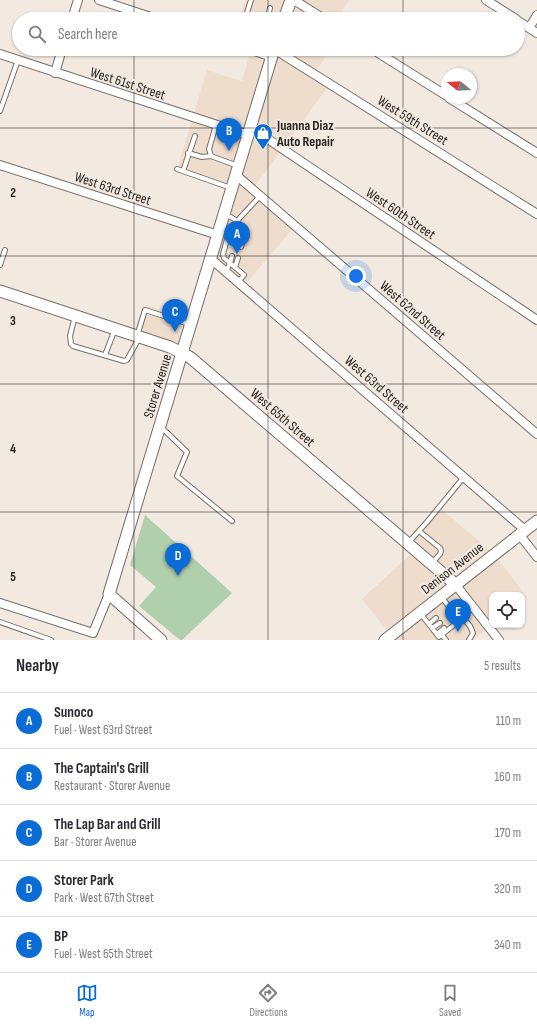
<!DOCTYPE html>
<meta charset="utf-8">
<style>
:root{--surface:#fff;--page:#f7f7f7;--text:#2b2b33;--muted:#7c7c81;--line:#e1e1e2;--accent:#0b6cd5}
body{margin:0;font-family:"Sofia Sans Condensed",sans-serif;background:var(--page);color:var(--text)}
.controls{position:absolute;right:12px;bottom:12px;display:grid;overflow:hidden;border-radius:8px;box-shadow:0 1px 3px #0004}
.controls button{width:36px;height:36px;display:grid;place-items:center;padding:0;border:0;border-bottom:1px solid var(--line);background:var(--surface);color:var(--text);font:20px sans-serif}
.compass{position:absolute;left:441px;top:68px;width:36px;height:36px;border-radius:50%;background:var(--surface);box-shadow:0 1px 3px #0004;rotate:288deg}
.you{position:absolute;left:356px;top:276px;width:14px;height:14px;margin:-10px;border:3px solid #fff;border-radius:50%;background:#1a73e8;box-shadow:0 0 0 6px #1a73e833}
.badge{display:grid;place-items:center;width:26px;height:26px;border-radius:50%;background:var(--accent);color:#fff;font-size:13px;font-weight:700}
.pin{position:absolute;translate:-50% -33px;filter:drop-shadow(0 1px 2px #0008)}
.pin::after{content:'';position:absolute;top:21px;width:14px;height:12px;background:inherit;clip-path:polygon(0 0,100% 0,50% 100%)}
.list{margin:0;padding:0;list-style:none}
h2{display:flex;justify-content:space-between;align-items:center;height:52px;margin:0;padding:0 16px;font-size:17px}
h2 small{font-size:13px;font-weight:400;color:var(--muted)}
.list li{display:grid;grid-template-columns:26px 1fr auto;gap:12px;align-items:center;box-sizing:border-box;height:56px;padding:0 16px;border-top:1px solid var(--line)}
.list b{display:block;font-size:15px;white-space:nowrap}
.list p{margin:0;font-size:13px;white-space:nowrap;color:var(--muted)}
.list em{font-size:13px;font-style:normal;color:var(--muted)}
.icon{flex:none;width:22px;height:22px;fill:none;stroke:currentColor;stroke-width:2;stroke-linecap:round;stroke-linejoin:round}
.map{position:relative;flex:none;width:537px;height:640px;overflow:hidden}
.search{position:absolute;background:var(--surface);box-shadow:0 1px 3px #0004;left:12px;right:12px;top:12px;height:44px;display:flex;align-items:center;gap:10px;box-sizing:border-box;padding:0 14px;border-radius:22px;color:var(--muted);font-size:15px}
.sheet{height:332px;background:var(--surface)}
nav{display:flex;justify-content:space-around;align-items:center;box-sizing:border-box;height:56px;border-top:1px solid var(--line);background:var(--surface);font-size:11px;color:var(--muted)}
nav a{display:grid;justify-items:center;gap:2px}
nav .on{color:var(--accent)}
.map>svg:first-child{display:block}
</style>
<div class="map">
<svg width="537" height="640" viewBox="0 0 537 640">
<rect width="100%" height="100%" fill="#f2e9e1"/>
<path fill="#edc" d="M245,0H349L336,19H239Z
M249,49H331L314,74L330,84L252,190L295,226L243,287L211,259L232,188L177,169L207,70L242,81L251,50Z
M146,305L193,320L183,353L137,336Z
M439,507L494,554L527,597L522,601V595H492V625L473,640H385L391,635L362,599L415,550L407,543Z"/>
<path fill="#b0cfad" d="M145,515L232,593L182,640H180L139,606L156,587L130,565Z"/>
<g fill="none" stroke-linecap="round" stroke-linejoin="round">
<g stroke="#776f68" stroke-width="6">
<path id="lane" d="M245,19L251,0
M267,19L270,8
M0,111L18,60
M216,125L209,149L211,156L238,166
M188,153L202,157L211,156
M177,169L231,188
M183,171L195,136
M226,214L237,221L260,196
M221,225L229,232L223,254L224,258L230,263L232,256
M229,232L238,240L236,245
M238,240L242,244L241,247
M0,265L5,250
M235,267L238,258
M226,272L230,263L244,275L238,282
M75,316L70,336L71,344L73,346L124,361L127,360L139,338
M137,336L145,310L189,324
M105,355L115,329
M161,427L187,452L177,476L232,521
M419,531L440,548L441,551L440,554L432,563
M408,543L427,522L464,477
M420,613L439,637L460,620L442,598
M454,613L469,602
M460,620H465L470,626L473,633L469,640
M0,622L51,640
M429,624L436,618
M432,628L440,623
M437,634L444,628
M442,635L446,640"/>
</g>
<g stroke="#776f68" stroke-width="10">
<path id="street" d="M99,0L157,19
M294,0L324,19
M486,0L516,19
M72,19L78,0
M518,21L537,33
M529,28L537,15
M249,49L272,57
M274,49L537,214
M372,49L447,96
M0,54L248,135
M55,73L62,49
M449,98L537,153
M250,127L537,320
M0,165L218,235
M236,175L537,434
M211,259L525,530
M519,534L537,557
M455,584L499,640
M0,603L93,633L109,594"/>
</g>
<g stroke="#776f68" stroke-width="13">
<path id="secondary" d="M284,19L291,0
M0,291L170,347L184,354L191,358L455,584
M161,640L109,594L274,49
M385,640L537,521"/>
</g>
<use href="#lane" stroke="#fff" stroke-width="4"/>
<use href="#street" stroke="#fff" stroke-width="8"/>
<use href="#secondary" stroke="#fff" stroke-width="11"/>
</g>
<path fill="none" stroke="#272320" stroke-width="1" stroke-opacity="0.55" d="M134,0V19M268,0V19M403,0V19M134,49V640M268,49V640M403,49V640M0,128H537M0,256H537M0,384H537M0,512H537"/>
<defs>
<g id="shop-pin" transform="scale(1)"><path d="M0 17L-7.5 6A9.5 9.5 0 1 1 7.5 6Z" fill="#0b6cd5" stroke="#f2e9e1"/><path d="M-5-2.5h2.3a2.7 3.5 0 0 1 5.4 0H5L5.5 6h-11ZM-1.5-2.5h3a1.5 2.3 0 0 0-3 0Z" fill="#fff"/></g>
</defs>
<g fill-rule="evenodd">
<use href="#shop-pin" x="263" y="133"/>
</g>
<g text-anchor="middle" stroke-width="4" stroke-linejoin="round" paint-order="stroke">
<g font-size="14" fill="#272320" stroke="#f2e9e1">
<text transform="translate(128 83) rotate(18)" y="5">West 61st Street</text>
<text transform="translate(413 120) rotate(32)" y="5">West 59th Street</text>
<text transform="translate(113 188) rotate(18)" y="5">West 63rd Street</text>
<text transform="translate(401 213) rotate(34)" y="5">West 60th Street</text>
<text transform="translate(413 310) rotate(41)" y="5">West 62nd Street</text>
<text transform="translate(377 384) rotate(41)" y="5">West 63rd Street</text>
<text transform="translate(157 386) rotate(-73)" y="5">Storer Avenue</text>
<text transform="translate(283 417) rotate(41)" y="5">West 65th Street</text>
<text transform="translate(452 568) rotate(-38)" y="5">Denison Avenue</text>
</g>
<g font-size="14" font-weight="bold" fill="#272320" stroke="#f2e9e1" text-anchor="start">
<text x="277" y="130">Juanna Diaz<tspan x="277" dy="16">Auto Repair</tspan></text>
</g>
</g>
<g font-size="13" text-anchor="middle" font-weight="bold" fill="#272320" stroke="#f2e9e1" stroke-width="4" stroke-linejoin="round" paint-order="stroke">
<text x="13" y="197">2</text>
<text x="13" y="325">3</text>
<text x="13" y="453">4</text>
<text x="13" y="581">5</text>
</g>
</svg>
<div class="controls">
<button><svg class="icon" aria-label="locate" viewBox="0 0 24 24"><circle cx="12" cy="12" r="6"/><path d="M12 2v4M12 18v4M2 12h4M18 12h4"/></svg></button>
</div>
<svg class="compass" viewBox="-18 -18 36 36"><path d="M0-13l5 13h-10z" fill="#e53935"/><path d="M0 13l5-13h-10z" fill="#7c7c81"/></svg>
<div class="you"></div>
<div class="pin badge" style="left:237px;top:254px">A</div>
<div class="pin badge" style="left:229px;top:151px">B</div>
<div class="pin badge" style="left:175px;top:332px">C</div>
<div class="pin badge" style="left:178px;top:576px">D</div>
<div class="pin badge" style="left:458px;top:632px">E</div>
<div class="search"><svg class="icon" aria-label="search" viewBox="0 0 24 24"><circle cx="10" cy="10" r="6"/><path d="M15 15l6 6"/></svg>Search here</div>
</div>
<section class="sheet">
<h2>Nearby<small>5 results</small></h2>
<ul class="list">
<li><span class="badge">A</span><div><b>Sunoco</b><p>Fuel · West 63rd Street</p></div><em>110 m</em></li>
<li><span class="badge">B</span><div><b>The Captain's Grill</b><p>Restaurant · Storer Avenue</p></div><em>160 m</em></li>
<li><span class="badge">C</span><div><b>The Lap Bar and Grill</b><p>Bar · Storer Avenue</p></div><em>170 m</em></li>
<li><span class="badge">D</span><div><b>Storer Park</b><p>Park · West 67th Street</p></div><em>320 m</em></li>
<li><span class="badge">E</span><div><b>BP</b><p>Fuel · West 65th Street</p></div><em>340 m</em></li>
</ul>
</section>
<nav>
<a class="on"><svg class="icon" aria-label="map" viewBox="0 0 24 24"><path d="M3 6l6-2 6 2 6-2v14l-6 2-6-2-6 2zM9 4v14M15 6v14"/></svg>Map</a>
<a><svg class="icon" aria-label="directions" viewBox="0 0 24 24"><path d="M12 3l9 9-9 9-9-9zM9 14v-3h6M13 9l2 2-2 2"/></svg>Directions</a>
<a><svg class="icon" aria-label="saved" viewBox="0 0 24 24"><path d="M7 4h10v16l-5-4-5 4z"/></svg>Saved</a>
</nav>
